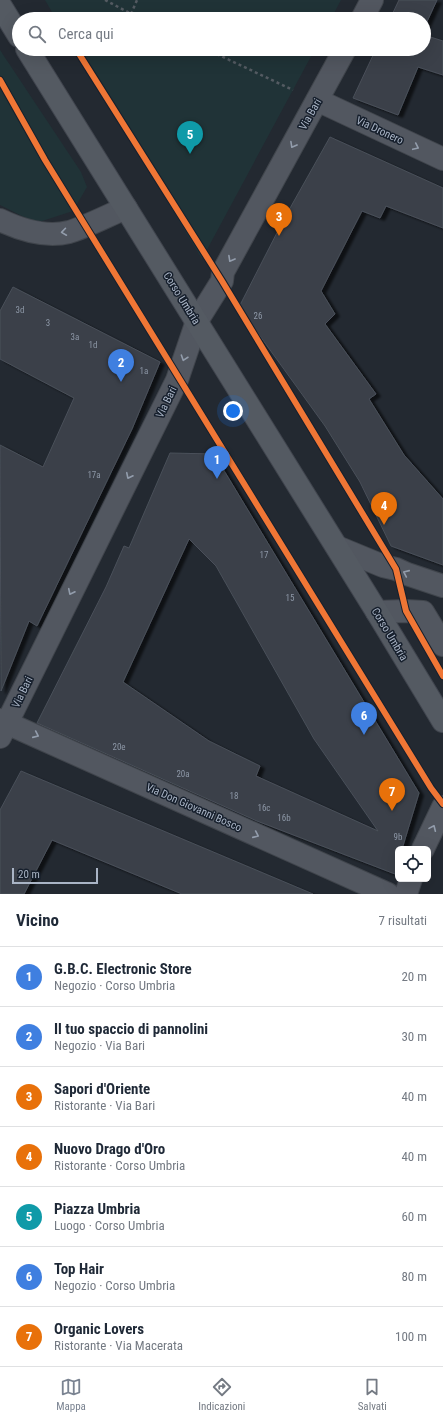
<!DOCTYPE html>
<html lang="it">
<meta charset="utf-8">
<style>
:root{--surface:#fff;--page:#f2f2f3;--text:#1f2937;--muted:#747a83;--line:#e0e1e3;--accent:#7a8391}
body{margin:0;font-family:"Roboto Condensed",sans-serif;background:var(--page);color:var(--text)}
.controls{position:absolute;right:12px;bottom:12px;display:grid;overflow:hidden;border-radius:6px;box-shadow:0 4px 16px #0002}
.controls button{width:36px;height:36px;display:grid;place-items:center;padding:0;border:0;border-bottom:1px solid var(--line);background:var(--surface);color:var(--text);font:20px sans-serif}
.scale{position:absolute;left:12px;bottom:10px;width:86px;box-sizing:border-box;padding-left:4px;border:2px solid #a9b4c5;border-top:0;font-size:11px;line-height:14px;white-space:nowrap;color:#a9b4c5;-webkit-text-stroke:3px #161f2c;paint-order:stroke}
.you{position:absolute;left:233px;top:411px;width:14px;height:14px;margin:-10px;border:3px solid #fff;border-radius:50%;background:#1a73e8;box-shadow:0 0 0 6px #1a73e833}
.badge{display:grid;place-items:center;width:26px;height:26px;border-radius:50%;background:var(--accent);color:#fff;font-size:13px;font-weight:700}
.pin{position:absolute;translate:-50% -33px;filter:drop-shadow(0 1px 2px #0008)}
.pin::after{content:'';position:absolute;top:21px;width:14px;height:12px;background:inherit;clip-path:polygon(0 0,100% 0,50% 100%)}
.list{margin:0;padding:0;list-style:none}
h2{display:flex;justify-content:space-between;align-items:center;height:52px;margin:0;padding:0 16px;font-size:17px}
h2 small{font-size:13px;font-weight:400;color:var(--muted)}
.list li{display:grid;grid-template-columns:26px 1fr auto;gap:12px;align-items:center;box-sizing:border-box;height:60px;padding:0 16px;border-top:1px solid var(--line)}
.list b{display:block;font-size:15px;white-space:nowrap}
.list p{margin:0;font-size:13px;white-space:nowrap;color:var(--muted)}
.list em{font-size:13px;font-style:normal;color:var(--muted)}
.icon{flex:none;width:22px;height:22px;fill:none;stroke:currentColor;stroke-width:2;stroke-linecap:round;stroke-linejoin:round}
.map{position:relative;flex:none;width:443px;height:894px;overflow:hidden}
.search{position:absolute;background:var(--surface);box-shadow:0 4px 16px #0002;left:12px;right:12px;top:12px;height:44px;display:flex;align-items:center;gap:10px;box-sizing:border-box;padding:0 14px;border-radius:22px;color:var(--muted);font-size:15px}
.sheet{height:472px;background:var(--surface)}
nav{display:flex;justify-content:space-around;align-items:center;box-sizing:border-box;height:56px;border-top:1px solid var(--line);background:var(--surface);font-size:11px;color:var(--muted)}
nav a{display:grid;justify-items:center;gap:2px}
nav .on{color:var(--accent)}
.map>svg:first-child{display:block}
</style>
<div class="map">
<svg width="443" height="894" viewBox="0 0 443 894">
<defs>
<filter id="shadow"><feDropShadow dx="4.5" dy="2.5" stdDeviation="1" flood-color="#0009"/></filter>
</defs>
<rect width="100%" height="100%" fill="#232931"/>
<path fill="#203337" d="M45,0H341L331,19H56Z
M75,49H315L202,259Z
M0,50L81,172L87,187L73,211L36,223L0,205Z"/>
<path fill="#3a4048" stroke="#4a505a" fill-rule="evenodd" filter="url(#shadow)" d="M399,0H437L424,28V19H390Z
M424,35L443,41V75L418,67L398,115L353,98L376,49H424Z
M330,137L443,188V228L386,206L380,218L362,211L321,291L335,314L325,324L376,394L369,399L404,455L443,499V565L391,546L360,482L325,426L239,307L285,217Z
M13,287L160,362L132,429L37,626L29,621L1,691L0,445L43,467L74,398L0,359V311Z
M170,453L214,454L419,793L402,849H398V863L395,874L257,821L37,723L106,587L124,546L129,548ZM189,539L216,566L314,739L378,831L256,776L260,766L209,741L123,682Z
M21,771L313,894H182L52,840L24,894H0V810Z"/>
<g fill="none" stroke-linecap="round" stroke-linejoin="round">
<g stroke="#40454c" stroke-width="24">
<path id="minor" d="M362,19L372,0
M317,100L443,159
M0,220C21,230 45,238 69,232C86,227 109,215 126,208
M337,547L383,566L396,569L407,574L443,586
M377,612L406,611L423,612L443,645
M0,720L388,894
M0,737L177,380L197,321L222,281L223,272L345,49
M423,849L443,807
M406,894L411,879"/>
</g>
<g stroke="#40454e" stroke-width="24">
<path id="major" d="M0,5L19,36
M27,49L377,612L443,721"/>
</g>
<path stroke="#545b62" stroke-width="2.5" stroke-dasharray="3 3" stroke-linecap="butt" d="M105,0L141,19
M131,14L137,0
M206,49L293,90"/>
<use href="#minor" stroke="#525760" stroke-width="22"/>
<use href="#major" stroke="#545a62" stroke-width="22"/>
<g stroke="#161f2c" stroke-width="8">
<path id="cycleway" d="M76,49L222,281L396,569L406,611L443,676
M0,80L45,160L431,788L443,804"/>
</g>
<use href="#cycleway" stroke="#f07635" stroke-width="6"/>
</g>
<defs><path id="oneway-chevron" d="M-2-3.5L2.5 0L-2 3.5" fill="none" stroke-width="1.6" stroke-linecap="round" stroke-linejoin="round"/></defs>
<g stroke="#939dac">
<use href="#oneway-chevron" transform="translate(293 145) rotate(119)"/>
<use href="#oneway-chevron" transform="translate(416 147) rotate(25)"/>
<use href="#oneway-chevron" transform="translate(64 232) rotate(172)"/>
<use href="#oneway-chevron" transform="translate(231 259) rotate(119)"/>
<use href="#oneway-chevron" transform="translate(184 358) rotate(109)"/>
<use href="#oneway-chevron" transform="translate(129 476) rotate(116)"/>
<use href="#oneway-chevron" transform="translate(406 573) rotate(-156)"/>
<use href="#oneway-chevron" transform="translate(71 592) rotate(116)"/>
<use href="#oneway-chevron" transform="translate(36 735) rotate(24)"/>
<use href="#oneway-chevron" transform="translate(433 828) rotate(-66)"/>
<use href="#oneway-chevron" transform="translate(256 835) rotate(24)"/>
</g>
<g text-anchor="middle" stroke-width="3" stroke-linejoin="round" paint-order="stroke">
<g font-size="9" fill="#8d97a6">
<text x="20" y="313">3d</text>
<text x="258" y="319">26</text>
<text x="48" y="326">3</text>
<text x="75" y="340">3a</text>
<text x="93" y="348">1d</text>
<text x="144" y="374">1a</text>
<text x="94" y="478">17a</text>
<text x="264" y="558">17</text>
<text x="290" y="601">15</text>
<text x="119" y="750">20e</text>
<text x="183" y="777">20a</text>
<text x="234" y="799">18</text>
<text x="264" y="811">16c</text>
<text x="284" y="821">16b</text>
<text x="398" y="840">9b</text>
</g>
<g font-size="11" fill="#a9b4c5" stroke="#161f2c">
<text transform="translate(310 114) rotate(-61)" y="4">Via Bari</text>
<text transform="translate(380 130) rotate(25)" y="4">Via Dronero</text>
<text transform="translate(182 298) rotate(58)" y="4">Corso Umbria</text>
<text transform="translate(166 402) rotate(-64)" y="4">Via Bari</text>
<text transform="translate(390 634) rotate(59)" y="4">Corso Umbria</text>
<text transform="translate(22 692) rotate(-64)" y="4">Via Bari</text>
<text transform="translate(194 807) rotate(24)" y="4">Via Don Giovanni Bosco</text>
</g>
</g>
</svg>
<div class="controls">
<button><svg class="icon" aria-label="locate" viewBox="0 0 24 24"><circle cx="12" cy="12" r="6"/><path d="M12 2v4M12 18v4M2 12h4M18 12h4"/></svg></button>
</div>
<div class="scale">20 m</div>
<div class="you"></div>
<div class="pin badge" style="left:217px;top:479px;background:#3f7fe0">1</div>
<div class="pin badge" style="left:121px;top:382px;background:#3f7fe0">2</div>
<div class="pin badge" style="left:279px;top:236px;background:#e8710a">3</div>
<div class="pin badge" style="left:384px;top:525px;background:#e8710a">4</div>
<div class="pin badge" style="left:190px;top:154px;background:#0f9aa8">5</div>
<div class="pin badge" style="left:364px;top:735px;background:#3f7fe0">6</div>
<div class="pin badge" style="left:392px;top:811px;background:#e8710a">7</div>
<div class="search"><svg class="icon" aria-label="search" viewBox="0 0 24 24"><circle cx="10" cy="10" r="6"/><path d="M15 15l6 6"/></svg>Cerca qui</div>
</div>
<section class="sheet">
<h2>Vicino<small>7 risultati</small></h2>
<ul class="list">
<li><span class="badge" style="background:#3f7fe0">1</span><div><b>G.B.C. Electronic Store</b><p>Negozio · Corso Umbria</p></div><em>20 m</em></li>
<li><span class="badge" style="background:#3f7fe0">2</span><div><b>Il tuo spaccio di pannolini</b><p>Negozio · Via Bari</p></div><em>30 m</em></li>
<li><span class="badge" style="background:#e8710a">3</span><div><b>Sapori d'Oriente</b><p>Ristorante · Via Bari</p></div><em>40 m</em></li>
<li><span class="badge" style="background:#e8710a">4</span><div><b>Nuovo Drago d'Oro</b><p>Ristorante · Corso Umbria</p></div><em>40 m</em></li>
<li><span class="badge" style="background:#0f9aa8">5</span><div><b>Piazza Umbria</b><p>Luogo · Corso Umbria</p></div><em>60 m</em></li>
<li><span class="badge" style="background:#3f7fe0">6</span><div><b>Top Hair</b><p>Negozio · Corso Umbria</p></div><em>80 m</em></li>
<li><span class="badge" style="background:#e8710a">7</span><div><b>Organic Lovers</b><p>Ristorante · Via Macerata</p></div><em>100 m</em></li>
</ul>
</section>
<nav>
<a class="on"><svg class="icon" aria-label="map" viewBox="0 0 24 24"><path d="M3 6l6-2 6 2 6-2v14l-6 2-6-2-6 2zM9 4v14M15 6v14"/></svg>Mappa</a>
<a><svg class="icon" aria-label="directions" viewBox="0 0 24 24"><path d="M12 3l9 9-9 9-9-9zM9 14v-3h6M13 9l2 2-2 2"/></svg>Indicazioni</a>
<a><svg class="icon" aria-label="saved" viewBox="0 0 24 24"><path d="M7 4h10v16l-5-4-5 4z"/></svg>Salvati</a>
</nav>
